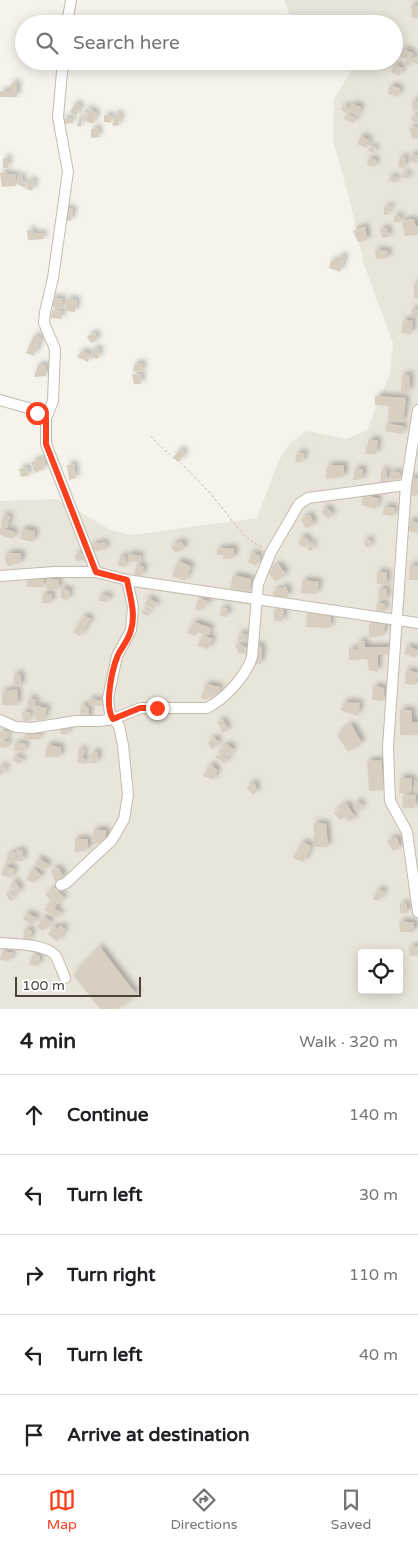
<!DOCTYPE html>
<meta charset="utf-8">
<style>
:root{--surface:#fff;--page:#f2f2f2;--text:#202124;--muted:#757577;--line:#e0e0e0;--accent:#fc3f1d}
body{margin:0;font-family:"Varela Round",sans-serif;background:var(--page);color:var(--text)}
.controls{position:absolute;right:15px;bottom:15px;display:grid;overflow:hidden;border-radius:5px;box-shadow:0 2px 12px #0003}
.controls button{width:45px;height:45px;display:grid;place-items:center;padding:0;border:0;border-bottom:1px solid var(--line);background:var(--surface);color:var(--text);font:25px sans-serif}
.scale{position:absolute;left:15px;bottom:12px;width:126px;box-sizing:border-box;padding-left:5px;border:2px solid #4b4439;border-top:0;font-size:14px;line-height:18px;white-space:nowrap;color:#4b4439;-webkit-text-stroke:4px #fff;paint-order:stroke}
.stop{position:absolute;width:15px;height:15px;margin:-11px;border:4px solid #fc3f1d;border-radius:50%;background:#fff}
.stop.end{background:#fc3f1d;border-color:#fff;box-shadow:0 1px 5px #0008}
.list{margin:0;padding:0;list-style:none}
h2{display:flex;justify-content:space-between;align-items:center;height:65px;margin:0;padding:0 20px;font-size:21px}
h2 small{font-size:16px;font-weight:400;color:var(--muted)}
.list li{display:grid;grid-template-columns:32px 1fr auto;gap:15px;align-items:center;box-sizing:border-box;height:80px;padding:0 20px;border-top:1px solid var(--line)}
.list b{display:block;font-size:19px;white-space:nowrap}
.list em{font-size:16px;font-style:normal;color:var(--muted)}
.icon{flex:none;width:28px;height:28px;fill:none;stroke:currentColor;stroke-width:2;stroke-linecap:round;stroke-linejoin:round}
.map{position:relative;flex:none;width:418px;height:1009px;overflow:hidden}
.search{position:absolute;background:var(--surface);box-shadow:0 2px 12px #0003;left:15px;right:15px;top:15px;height:55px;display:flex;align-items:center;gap:12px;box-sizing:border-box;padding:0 18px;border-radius:28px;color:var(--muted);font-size:19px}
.sheet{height:465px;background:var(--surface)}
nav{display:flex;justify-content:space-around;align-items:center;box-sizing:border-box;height:70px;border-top:1px solid var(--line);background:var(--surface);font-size:14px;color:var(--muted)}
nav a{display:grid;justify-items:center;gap:2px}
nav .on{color:var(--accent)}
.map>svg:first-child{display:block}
</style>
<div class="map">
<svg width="418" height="1009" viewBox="0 0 418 1009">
<defs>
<filter id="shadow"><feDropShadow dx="3.5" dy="-3.5" stdDeviation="2.5" flood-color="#0004"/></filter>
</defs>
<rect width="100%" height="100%" fill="#f6f3ec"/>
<path fill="#eae5da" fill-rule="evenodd" d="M284,0H418V1009H0V501L57,499L111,530L131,535L257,518L279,460L291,442L307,431L347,439L367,430L390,373L393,343L364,265L350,201L333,141L334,99L357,61H394V24H307L289,13ZM362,953H399V990H362Z"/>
<path fill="#d8cfc1" filter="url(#shadow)" d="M411,5H418V18H412Z
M403,49L413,53L408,67L404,66L407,59L400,57Z
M414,57L418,58V64L412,62Z
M395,65L403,68L399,76L391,72Z
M11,83H17V97H0V91H11Z
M390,86L400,88L398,97L388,94Z
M412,101H418V110L413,111Z
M75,103L81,106L76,116L70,112Z
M352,104L361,107L358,116L349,112Z
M343,105L349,108L347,113L341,110Z
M86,108L97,113L93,124L85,121L88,113L84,112Z
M116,113L121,115L118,126L112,125Z
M346,114L356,118L354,123L344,119Z
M104,115L112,116L111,123L104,122Z
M418,115V122L414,124L411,117Z
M80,116L83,117L81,127L77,126Z
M73,118V123L63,124L62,119Z
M418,127V138L412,139L410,128Z
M98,128L99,137L91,138V129Z
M361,136L369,140L366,148L357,144Z
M370,146L376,148L374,153L368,151Z
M412,154L418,156L417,164L409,161Z
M400,157L406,158L404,168L398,167Z
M3,158H8V168H3Z
M368,158L376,160L375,167L367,165Z
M7,172V175L15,174L16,186L2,187L0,173Z
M403,172L409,175L408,179L401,177Z
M18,175H21L23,183L27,184L25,188L17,184Z
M390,176L397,178L396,183L388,181Z
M30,179L35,182L32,191L26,189Z
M391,206V210H387L388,215H384V207Z
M64,208L73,209L71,221L62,220Z
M394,216H400V222H394Z
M414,219L416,227L418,226V234L405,236L402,221Z
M365,226L367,240L358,242L353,231Z
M387,228L389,237L382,238L380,229Z
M27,230H32L33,234L43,233L44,239L28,240Z
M375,250L388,251V258L376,259Z
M340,255L345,257L340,272L329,268L331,260L337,262Z
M414,284H418V299L414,298Z
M51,298L63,299L62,309H55L51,304Z
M67,299L77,300L75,312L65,311Z
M412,309H418V317H411Z
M52,310L62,311V319L51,318Z
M403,320L413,321L411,334L401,333Z
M95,333L98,340L91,343L87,336Z
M34,335L41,338L34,356L26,353Z
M93,348L100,350L98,359L91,357Z
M81,351L90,354L88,362L77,357Z
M142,363L143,372L133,371L134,364Z
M38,364L46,366V376L34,377Z
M132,374L142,375L141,384H134Z
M402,375H410L409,392H401Z
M375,396L406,398L403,422H388L389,406L375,405Z
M387,424L404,426L402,434L385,431Z
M369,440H378L376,454H365Z
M180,449L185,453L179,462L173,458Z
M297,453H305L302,462H295Z
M45,458L44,469L35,473L31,462Z
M74,464L76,478L69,480L67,465Z
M344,465V477L326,479L327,466Z
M27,467L29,476L21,477L19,469Z
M355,469H363V479L353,480Z
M382,469L387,471L386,483L380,482Z
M390,472L400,473V479L391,480Z
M410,478H418V495L410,496Z
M364,494L379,499L375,509L361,505Z
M384,506L395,508L393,516L383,515Z
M326,507L333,514L328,519L321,512Z
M3,515L10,516L7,528L1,526Z
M310,515L314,524L306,529L301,519Z
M410,520L418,523L417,534L407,530Z
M0,528L15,532L13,539L0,535Z
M22,529L35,531L33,542L20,539Z
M302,536L309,540L305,548L298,544Z
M364,540H371L370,547H365Z
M181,541L185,548L175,553L171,546Z
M105,542L106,549L93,552L91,545Z
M310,542L314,544L311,551L307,549Z
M234,548V558L223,559V555H217V549Z
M252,552L260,556L256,566L248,562Z
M21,553V563L8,566L5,560L6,554Z
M84,553L85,560L76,561L75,554Z
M128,554L141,556L140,562L128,561Z
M120,556L127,558L125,567L118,566Z
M178,561L191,566L185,581L172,576Z
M137,564L144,567L141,577L134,574Z
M278,564L286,574L275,582L268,572Z
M410,565L418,566V580H409Z
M377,572H387V585L377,584Z
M233,575L251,579L249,593L230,589Z
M27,579H44V587H27Z
M47,579L59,580L58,590L46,589Z
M303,580L319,582L317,594L301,593Z
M286,586L289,596L276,599L272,592Z
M61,588L70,591L67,601L61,598Z
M378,589H387V599L379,600Z
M43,594H52L51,603H42Z
M100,595L109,596L108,602L99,601Z
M148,598L157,603L154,609L144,604Z
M199,598L210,602L199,611L195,609Z
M377,603H385V612L376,611Z
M221,608L228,609L227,617L220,616Z
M284,608L283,621H274V609Z
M142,610L149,613L148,616L141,613Z
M307,613L331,614L330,628L306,627Z
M84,616L91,619L80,636L73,632Z
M194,622L211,628L209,635L198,632L195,636L187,633Z
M369,623L385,624L383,635L369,638Z
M240,633L248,635L246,642L237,639Z
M203,635L213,639L208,649L197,646Z
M365,641V647H390L389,655H378V672L369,670L367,659L349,660V649L358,650L357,643Z
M235,643L248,648L246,654L238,653Z
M255,644L262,647L261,664H252Z
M407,646L418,650L415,658L404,654Z
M406,670L418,673L416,685L405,684Z
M14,674L21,675V686L13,687Z
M206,684L220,687L218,696L212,694L206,700L201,698Z
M373,686L384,688L383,701L372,700Z
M17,689L18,705H2V692Z
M28,698L36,700L33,709H28Z
M89,699L104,701L102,706L89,705Z
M345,702L360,703L358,716L340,710Z
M81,704L89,708V720H80Z
M36,706L47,708L44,720H36L34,710Z
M400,710H412V722H418V735H400Z
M22,712L31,713L28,722L23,721Z
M223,720L228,730L223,733L217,722Z
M351,724L362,743L348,752L337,735Z
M61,728L69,729L67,734H60Z
M10,731L7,738L0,739V732Z
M25,734H40V739H24Z
M213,737L219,742L212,750L208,743Z
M0,740L9,742L6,748L0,747Z
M15,743L26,744L24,752L14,750Z
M227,744L234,750L227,757L218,752Z
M47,745L61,747L60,757H45Z
M79,749L85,750L82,758L87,761L86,764L77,763Z
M92,752H98L97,763H90Z
M218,754L228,760L225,764L215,757Z
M13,756L23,759L21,764L13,761Z
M381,760L384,790L369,791L367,761Z
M0,764L6,768L2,775L0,774Z
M211,764L217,770L214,780L203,776Z
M400,778H412L411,793H399Z
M415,780L418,782V794L413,792Z
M254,782L257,790L254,795L246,788Z
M403,794L416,795L415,808H402Z
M357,801L363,805L358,812L353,808Z
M346,803L355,817L349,822L345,817L339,820L334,813Z
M314,823L326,824L328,847H314Z
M94,830H106V843L92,844Z
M397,837L400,848L393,851L387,841Z
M75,839H88V850L75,852Z
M302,842L311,846L304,862L293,858Z
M22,850L24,861H18L16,851Z
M15,852L16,861L6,864L7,855Z
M38,858L49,865L43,871L35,864Z
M4,866L15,869L11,878L1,875Z
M34,868L42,876L33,883L26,879Z
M59,868L64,878L55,882L51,870Z
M14,881L21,890L16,895L10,885Z
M54,888L60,891L50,899L45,895Z
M378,889L385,892L378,901L373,899Z
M9,892L14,899L10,901L6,894Z
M59,893L64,897L58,904L52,901Z
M51,901L57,905L54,909L61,913L58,918L44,910Z
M400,903L407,904V913H400Z
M27,913L37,918L32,925L23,919Z
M44,917L51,921L43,931L37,927Z
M399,922H414V932H400Z
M60,925L65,929L57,942L48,934L54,926L58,929Z
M25,928L32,931L29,942L23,939Z
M418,946V955L410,956L409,947Z
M100,947L136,994L118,1009H100L73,975Z
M2,951L13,953L9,961L0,960Z
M33,954L40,956L38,966L29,965Z"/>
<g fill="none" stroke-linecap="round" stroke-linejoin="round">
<g stroke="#c2bbae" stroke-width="12">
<path id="minor" d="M67,24L71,0
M0,400L28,408L46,418V444L96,572
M418,410L406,485L388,747L390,801L407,832L418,912
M46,418L53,401L55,349L44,323L45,312L53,278L68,172L58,117L63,61
M0,576L54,572H96L127,580L418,623
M0,720L16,727L32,728L76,721H100L113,719L141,708H207C225,699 246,676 252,657L258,584L271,552L299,504L308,498L406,485
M61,885L66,883L112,840L124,819L128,795L123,745L119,726L110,714L108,698L117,656L131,630L133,607L127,580
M0,943C14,944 45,944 55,955C59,961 62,971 65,978"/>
</g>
<path stroke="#c4b79f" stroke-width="1" stroke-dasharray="2.5 2.5" stroke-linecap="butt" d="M151,436C162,450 175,457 188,470C198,481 210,492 219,504C233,521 242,538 262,547"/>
<use href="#minor" stroke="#fff" stroke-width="10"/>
</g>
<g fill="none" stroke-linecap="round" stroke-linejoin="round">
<path stroke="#fc3f1d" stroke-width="6" d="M37,413L46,418V444L96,572L127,580C130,596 136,614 131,630C129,639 122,647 118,655C112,669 104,706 113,719L140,708H157"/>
</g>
</svg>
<div class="controls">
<button><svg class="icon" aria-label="locate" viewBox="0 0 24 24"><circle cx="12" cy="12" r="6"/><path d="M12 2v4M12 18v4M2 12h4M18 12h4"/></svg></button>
</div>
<div class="scale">100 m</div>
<div class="stop" style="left:37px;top:413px"></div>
<div class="stop end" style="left:157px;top:708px"></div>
<div class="search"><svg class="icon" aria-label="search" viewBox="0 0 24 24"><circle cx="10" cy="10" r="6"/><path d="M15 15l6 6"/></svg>Search here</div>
</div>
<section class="sheet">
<h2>4 min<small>Walk · 320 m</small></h2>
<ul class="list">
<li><svg class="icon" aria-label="ahead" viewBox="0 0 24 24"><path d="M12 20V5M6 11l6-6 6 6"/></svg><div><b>Continue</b></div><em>140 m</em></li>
<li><svg class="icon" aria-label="left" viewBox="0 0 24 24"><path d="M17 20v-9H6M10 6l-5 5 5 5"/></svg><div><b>Turn left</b></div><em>30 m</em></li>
<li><svg class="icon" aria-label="right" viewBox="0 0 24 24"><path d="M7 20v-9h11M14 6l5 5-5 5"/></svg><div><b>Turn right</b></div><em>110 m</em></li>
<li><svg class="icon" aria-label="left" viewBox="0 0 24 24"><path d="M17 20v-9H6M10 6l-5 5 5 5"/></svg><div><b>Turn left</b></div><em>40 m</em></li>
<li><svg class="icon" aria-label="arrive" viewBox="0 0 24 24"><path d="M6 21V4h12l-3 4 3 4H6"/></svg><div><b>Arrive at destination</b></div></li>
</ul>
</section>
<nav>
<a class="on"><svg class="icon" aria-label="map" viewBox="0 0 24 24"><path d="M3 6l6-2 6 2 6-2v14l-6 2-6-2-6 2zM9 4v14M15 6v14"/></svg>Map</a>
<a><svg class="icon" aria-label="directions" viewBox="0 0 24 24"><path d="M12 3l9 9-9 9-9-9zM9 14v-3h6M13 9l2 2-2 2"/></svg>Directions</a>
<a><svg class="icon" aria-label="saved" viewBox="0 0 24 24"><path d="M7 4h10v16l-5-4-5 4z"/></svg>Saved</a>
</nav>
